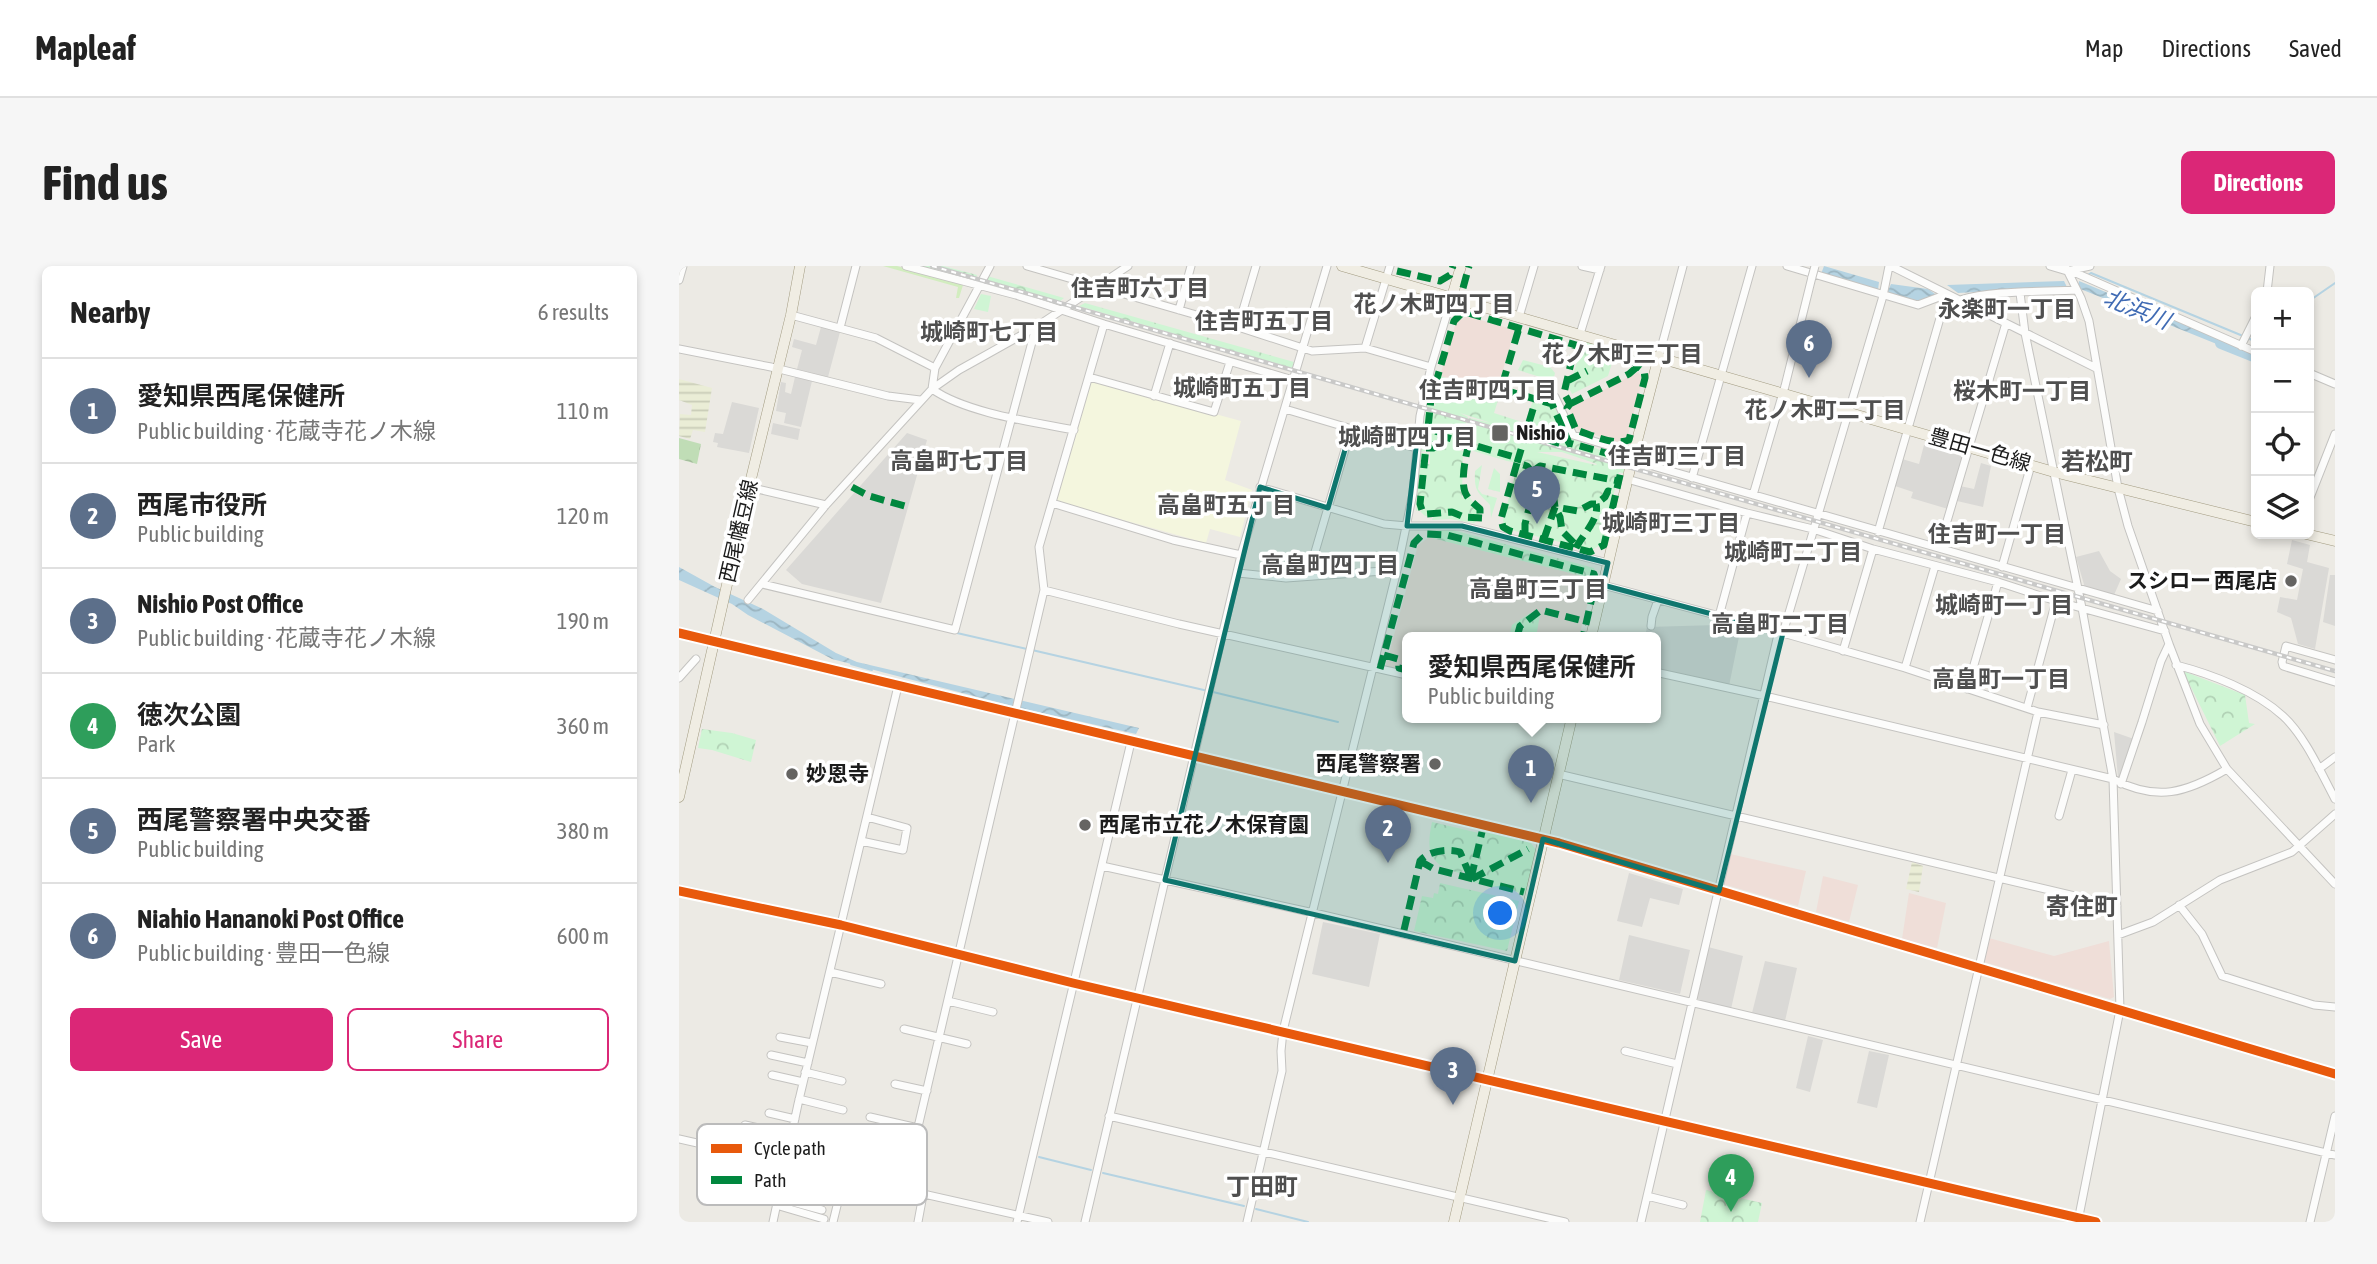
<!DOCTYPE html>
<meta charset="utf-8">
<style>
:root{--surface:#fff;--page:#f6f6f6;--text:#222;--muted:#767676;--line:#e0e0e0;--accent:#db2777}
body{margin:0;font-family:"Asap Condensed","Noto Sans JP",sans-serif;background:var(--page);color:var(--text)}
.controls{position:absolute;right:21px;top:21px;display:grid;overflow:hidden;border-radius:10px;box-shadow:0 4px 10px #0003}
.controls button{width:63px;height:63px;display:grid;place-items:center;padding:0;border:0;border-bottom:2px solid var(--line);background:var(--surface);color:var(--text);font:35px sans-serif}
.you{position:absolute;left:822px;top:648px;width:24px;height:24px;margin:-18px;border:5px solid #fff;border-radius:50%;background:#1a73e8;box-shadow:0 0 0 10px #1a73e833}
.badge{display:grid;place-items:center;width:46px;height:46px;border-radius:50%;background:var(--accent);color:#fff;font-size:23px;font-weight:700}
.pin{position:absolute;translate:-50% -58px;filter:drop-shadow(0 2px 4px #0008)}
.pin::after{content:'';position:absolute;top:37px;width:24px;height:21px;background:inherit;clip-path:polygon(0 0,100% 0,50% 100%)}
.popup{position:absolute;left:723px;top:366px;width:259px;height:91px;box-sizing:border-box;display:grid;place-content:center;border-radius:10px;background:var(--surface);filter:drop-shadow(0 2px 5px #0005);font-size:23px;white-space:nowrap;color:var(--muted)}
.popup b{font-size:26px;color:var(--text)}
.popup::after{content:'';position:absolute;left:50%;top:100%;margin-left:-14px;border:14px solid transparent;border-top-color:var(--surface)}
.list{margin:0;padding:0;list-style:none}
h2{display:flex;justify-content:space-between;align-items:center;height:91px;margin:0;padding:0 28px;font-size:30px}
h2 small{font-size:23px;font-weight:400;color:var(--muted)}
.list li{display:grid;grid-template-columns:46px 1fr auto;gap:21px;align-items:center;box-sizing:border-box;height:105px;padding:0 28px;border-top:2px solid var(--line)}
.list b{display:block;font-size:26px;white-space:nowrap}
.list p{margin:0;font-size:23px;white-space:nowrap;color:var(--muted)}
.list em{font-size:23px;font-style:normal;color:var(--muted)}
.actions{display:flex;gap:14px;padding:21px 28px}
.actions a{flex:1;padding:16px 0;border:2px solid var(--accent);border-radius:10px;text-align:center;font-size:24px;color:var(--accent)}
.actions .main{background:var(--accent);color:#fff}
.icon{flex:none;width:38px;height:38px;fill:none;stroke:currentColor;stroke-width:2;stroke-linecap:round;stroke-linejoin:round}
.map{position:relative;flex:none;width:1656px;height:956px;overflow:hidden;border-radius:10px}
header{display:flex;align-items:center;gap:42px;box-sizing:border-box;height:98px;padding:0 35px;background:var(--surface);border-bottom:2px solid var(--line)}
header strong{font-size:33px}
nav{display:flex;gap:38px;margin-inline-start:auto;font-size:24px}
.intro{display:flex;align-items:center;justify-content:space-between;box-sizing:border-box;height:168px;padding:0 42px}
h1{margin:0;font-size:49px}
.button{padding:18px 32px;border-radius:10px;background:var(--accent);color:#fff;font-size:24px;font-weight:700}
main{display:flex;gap:42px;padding:0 42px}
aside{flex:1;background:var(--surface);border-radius:10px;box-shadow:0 4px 10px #0003}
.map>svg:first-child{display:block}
</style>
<header>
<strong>Mapleaf</strong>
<nav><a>Map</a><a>Directions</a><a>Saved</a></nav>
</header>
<div class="intro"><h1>Find us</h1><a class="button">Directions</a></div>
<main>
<aside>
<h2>Nearby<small>6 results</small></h2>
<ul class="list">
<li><span class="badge" style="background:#5c6f8a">1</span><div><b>愛知県西尾保健所</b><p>Public building · 花蔵寺花ノ木線</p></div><em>110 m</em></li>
<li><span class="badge" style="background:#5c6f8a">2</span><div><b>西尾市役所</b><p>Public building</p></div><em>120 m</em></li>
<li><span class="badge" style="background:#5c6f8a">3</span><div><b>Nishio Post Office</b><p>Public building · 花蔵寺花ノ木線</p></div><em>190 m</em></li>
<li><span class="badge" style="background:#2e9e5b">4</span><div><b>徳次公園</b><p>Park</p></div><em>360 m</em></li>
<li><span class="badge" style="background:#5c6f8a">5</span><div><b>西尾警察署中央交番</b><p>Public building</p></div><em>380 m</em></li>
<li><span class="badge" style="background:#5c6f8a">6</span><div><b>Niahio Hananoki Post Office</b><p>Public building · 豊田一色線</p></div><em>600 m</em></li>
</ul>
<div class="actions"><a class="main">Save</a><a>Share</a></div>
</aside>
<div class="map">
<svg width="1656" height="956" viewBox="0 0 1656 956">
<defs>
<pattern id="farmland-rules" width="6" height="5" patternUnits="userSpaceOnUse" patternTransform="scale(1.75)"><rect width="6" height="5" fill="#eaedd6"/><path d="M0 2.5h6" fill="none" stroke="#c8cbb7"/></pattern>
<pattern id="forest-crowns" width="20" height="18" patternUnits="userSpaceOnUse" patternTransform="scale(1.75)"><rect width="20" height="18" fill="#c0ddb6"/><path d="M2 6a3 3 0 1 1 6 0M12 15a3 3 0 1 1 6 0" fill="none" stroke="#a4bd9c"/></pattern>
<pattern id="park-crowns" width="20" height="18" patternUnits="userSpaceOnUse" patternTransform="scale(1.75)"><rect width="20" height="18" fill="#cff5d4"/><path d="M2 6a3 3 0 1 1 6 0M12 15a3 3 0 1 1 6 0" fill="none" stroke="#b1d1b5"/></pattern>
<pattern id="water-waves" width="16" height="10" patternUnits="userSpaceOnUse" patternTransform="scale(1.75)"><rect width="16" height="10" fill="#b5d3e2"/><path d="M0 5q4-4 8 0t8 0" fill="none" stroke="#9bb5c1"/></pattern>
</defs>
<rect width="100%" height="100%" fill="#eceae4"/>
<path fill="#dad9d6" d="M142,61L161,66L149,111L118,103L123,84L113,81L115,73L137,79Z
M116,111L133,115L122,161L105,157L107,147L97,145L102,116L107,117L106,126L112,128Z
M53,136L80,142L70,187L38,181L39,177L34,176L36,167L44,168Z
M94,157L121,163L119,174L92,168Z
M228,167L248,174L202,337L123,318L107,304Z
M1245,179L1282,190L1284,192L1269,243L1232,232L1234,226L1216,220L1223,193L1240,198Z
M1302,197L1312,200L1304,241L1278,235L1281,220L1295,223Z
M1613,274L1631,279L1628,296L1650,302L1636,383L1619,378L1612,352L1598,346L1601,331L1618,334L1624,303L1608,298Z
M1420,285L1431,305L1442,313L1435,329L1406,322L1397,291Z
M1651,309H1656V360L1644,356Z
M1038,359L1062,361L1050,420L976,405V371H966L968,361Z
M1435,466L1455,473L1441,514L1439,512Z
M950,607L1004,623L1000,639L971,632L963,661L938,655Z
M644,656L701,668L690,721L633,708Z
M950,669L1011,684L1001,728L940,714Z
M1029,681L1064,690L1052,743L1020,736L1017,730Z
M1086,695L1118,702L1106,755L1073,747Z
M1129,770L1144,774L1131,826L1117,822Z
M1190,785L1210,789L1198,842L1178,837Z"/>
<path fill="#efded8" d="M788,50L836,64L817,127L761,110L777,56Z
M959,106L964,112L948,173L940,176L899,164L890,142Z
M752,270L915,313L900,371H728V408L706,403L739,279Z
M1051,588L1127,605L1119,640L1044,618Z
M1144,610L1179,619L1170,656L1137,646Z
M1230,627L1267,637L1258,682L1223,673Z
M1310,672L1375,690L1430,675L1435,731L1431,733L1305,696Z"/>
<path fill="#f4f6de" d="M411,114L562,155L546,214L573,224L561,271L531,263L527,277L376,235Z"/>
<path fill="url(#farmland-rules)" d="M0,113L33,122L26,166L14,164L11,173L0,170L1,148L12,149L13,139L0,134Z
M1233,596L1244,600L1240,626L1227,623Z"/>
<path fill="#d2edbf" d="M204,0H218L284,19L280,32H277L279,21Z"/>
<path fill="url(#forest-crowns)" d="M0,172L22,178L18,198L0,193Z"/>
<path fill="url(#park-crowns)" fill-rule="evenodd" d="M234,0H264L298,9L295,17Z
M308,10L385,32L376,39L303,18Z
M302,28L312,30L309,46L295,43Z
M406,37L615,96L613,102L400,40Z
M905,75L958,90L955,94L904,80Z
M902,83L940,93L933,97L929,110L893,128L890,122Z
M844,94L871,101L876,107L874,115L839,104Z
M761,110L821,128L815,147L846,157L856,129C881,138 882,150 892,172L950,196L947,208L940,206L923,278L913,284L832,264L825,259L824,254L839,197L828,195L781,181L790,152L812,157L781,147L789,151L778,182L779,184L784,185L783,232L788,228C796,238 800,242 800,253L795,257L771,253L753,254L754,250H746L741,245L746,243V241L737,245L741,187H748V198H751V184L742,186L747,137L757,140L754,133ZM858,186H883L918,198L917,199Z
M803,199L799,223L803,228L818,232L812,252L811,239C799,226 795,226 796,205Z
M815,202L821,208V226L809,223Z
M770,263L915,302L919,314L749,271L748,264Z
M851,347L861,349L857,371H830L833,359Z
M1504,405L1566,429L1570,457L1576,458L1541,480Z
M23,463L53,467L77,474L72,496L33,484L19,482Z
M753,556L800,567L797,581L802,563L851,576L857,584L847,628L789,615L792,601L780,607C749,599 747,584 753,556Z
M761,617L840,635L828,685L735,665L743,630L754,632L755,627L759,628Z
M1027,924L1083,937L1079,956H1021Z"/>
<path fill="url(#water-waves)" d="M1145,0L1200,16L1199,24L1142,8Z
M1385,15L1388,21L1279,27L1268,19Z
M1400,15L1557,80L1555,85L1399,22Z
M1212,18L1249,23L1259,30L1236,35L1208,27Z
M0,301L36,321L84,343L157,387L178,396L460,462L457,468L341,442L153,393L69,349L53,338L0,314Z"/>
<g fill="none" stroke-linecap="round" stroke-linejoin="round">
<path stroke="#b5d3e2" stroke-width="2" d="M1407,10L1412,7L1564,70
M1630,35L1656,17
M1569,72L1573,74L1577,71
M278,367L348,383
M353,384L529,425
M172,398L193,404
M534,426L659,456
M360,891L412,904
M424,907L565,940
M577,943L629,956"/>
<path stroke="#b5d3e2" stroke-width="12" d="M1542,77L1577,91"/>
<g stroke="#c4c3c0" stroke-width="9">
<path id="minor" d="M227,0L337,29L425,58L614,114
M348,0L559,61L633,85L686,82L752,101
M903,0L921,4
M1108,0L1239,39L1268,28
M1212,0L1417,102
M1371,0L1388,5L1411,0
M1386,0L1402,32L1410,55L1439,222L1449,260L1490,378L1521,458L1548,503L1656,618
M1390,4L1577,86
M0,14L4,0
M1588,26L1591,0
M1341,27L1346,67L1403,342L1434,513L1441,744L1399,955
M1281,34C1313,24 1363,26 1398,24L1399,26
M500,44L512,0
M112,49L197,72L256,102
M840,51L855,0
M559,61L577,0
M161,62L177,0
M901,68L922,0
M1562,80L1577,50
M686,82L711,0
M0,83L92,101L209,130L241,134
M980,90L1004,0
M1630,107L1656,118
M410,111L535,146L551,96
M253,123C287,147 354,156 395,164
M253,123L256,102L311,0
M870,126L876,131L894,169L955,187
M475,130L491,77
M606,143L737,182
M953,194L1479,345
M1013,212L1073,0
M948,213L1068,247L1134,263L1194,283L1319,316L1377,335L1486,365
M70,221L147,239
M581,221L705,258L728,260H783L929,297
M1074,229L1106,120L1133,11
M1630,234L1656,168
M373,237L494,274L562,289
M1199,266L1268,28
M1260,282L1327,57
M1323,301L1352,199
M559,307L607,312L718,304
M629,310L672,163
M83,318L276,364L357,61
M924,319L1104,367L1226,402L1359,446L1425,459
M365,324L500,358L728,409
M69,334L147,239L253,123L280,104L357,61L449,0
M1040,350L1068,247
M972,360L973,351L979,334
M0,367L880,577L1656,808
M1164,385L1194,283
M1656,394L1607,380L1603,396L1604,400L1656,416
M1497,399C1532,408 1577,425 1604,450C1626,470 1642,507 1656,533
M1226,402L1256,300
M976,406L1086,430L1434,513C1478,536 1507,527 1548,503
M0,412L17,393
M1288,423L1319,316
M1348,442L1377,335
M1640,503L1656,491
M879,508L1438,640
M1442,518L1463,456L1482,395L1490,378
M1380,550L1393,504
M182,575L224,584L228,562L188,551
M423,600L644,649L1656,889
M0,625L162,659L394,717L1417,956
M1500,639L1523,668L1543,710L1635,739L1656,741
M1439,669L1474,656L1541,614L1613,586L1656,548
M151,706L202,718
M269,735L314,746
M225,763L288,778
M101,771L133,777
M946,785L998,798
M92,789L129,797
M126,806L163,815
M93,809L124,816
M216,818L248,825
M120,833L164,844
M90,847L116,853
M430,850L886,956
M191,851L239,862
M66,859L113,869
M190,871L235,881
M0,873L369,956
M224,925L365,324L360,281L425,58
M968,930L1004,939
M99,932L143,944
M97,939L145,953
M94,956L119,838L219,420
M154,956L165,911
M239,956L244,929
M338,956L452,476
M406,956L562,289L648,0
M568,956L603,805L602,785L604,765L718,304L734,227L741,150L752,101L773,31
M962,956L1098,373L1104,367L1204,30L1210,0
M1241,956L1359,446
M1631,956L1656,850"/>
</g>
<g stroke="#a29b81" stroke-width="11">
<path id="major" d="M663,0L1375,206L1577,256
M773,31L782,0
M1627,268L1656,275
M912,371L953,194L980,90
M0,531L70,221L112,49L121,0
M775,956L893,451"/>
</g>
<use href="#minor" stroke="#fcfcfb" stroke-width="7"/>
<use href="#major" stroke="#f0ede3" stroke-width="10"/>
<g stroke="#c9c9c8" stroke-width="4.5">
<path id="rail" d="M253,0L1656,405"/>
</g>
<use href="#rail" stroke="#fff" stroke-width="2" stroke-dasharray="5" stroke-linecap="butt"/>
<g stroke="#c4c3c0" stroke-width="9" stroke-linecap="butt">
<path id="minor-bridge" d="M1133,11L1136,0"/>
</g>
<use href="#minor-bridge" stroke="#fcfcfb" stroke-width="7"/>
<path stroke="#00873e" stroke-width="7" stroke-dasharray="14 7" stroke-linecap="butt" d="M718,5L761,15L771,9L774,0
M784,22L790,0
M888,115L908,105
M891,138L950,108L959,100
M847,167L886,179L890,177
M790,177C787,189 780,219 788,230C791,235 797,239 801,243V251
M747,182H755L759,169L839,192
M838,197L822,253L824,261L831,265L911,286L925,279L945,192L890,177L873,138L822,123L840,62
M854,205L861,200L940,215
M858,212L875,234L876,241L881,251L883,265L898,280
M173,221L190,230L229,241
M803,252L785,251L773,246L748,248L743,244L741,238L752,133L775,55L783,47H789L954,96L965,105L966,112L950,174C935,180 913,169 897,164L888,142L891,138L885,127L896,80
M846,268V258L858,212L848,200L838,197L857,133
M865,273L876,241L899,245L912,238H917L926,231L929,225L937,227
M897,282C903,269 921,253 917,238
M838,371L841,360L862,344L908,356
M705,389L719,393L720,402L728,404
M701,403L735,277L742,270L748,268L768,269L915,308L917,314L904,371
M741,595L755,603L845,626
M792,612L803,566
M793,613L849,583
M725,664L741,595C749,585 769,582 781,586L792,612"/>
<g stroke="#fff" stroke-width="13">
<path id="cycleway" d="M0,367L880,577L1656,808
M0,625L162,659L394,717L1417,956"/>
</g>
<use href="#cycleway" stroke="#e8590c" stroke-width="9"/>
</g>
<path fill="#0f766e" fill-opacity="0.2" stroke="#0f766e" stroke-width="5" stroke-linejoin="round" d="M672,163L737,182L728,260H783L929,297L924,319L1104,367L1040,625L864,573L836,695L486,614L581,221L649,242Z"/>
<g fill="#656462" stroke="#fff" stroke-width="2.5">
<rect x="812" y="158" width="18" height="18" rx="3.5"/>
<circle cx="1612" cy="315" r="7"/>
<circle cx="756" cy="498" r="7"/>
<circle cx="113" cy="508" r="7"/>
<circle cx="406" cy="559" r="7"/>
</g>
<g text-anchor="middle" stroke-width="7" stroke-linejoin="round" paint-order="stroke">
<g font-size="21" font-weight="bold" fill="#1c1c1c" stroke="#fff" text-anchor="start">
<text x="837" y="174">Nishio</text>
<text x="1598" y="322" text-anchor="end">スシロー 西尾店</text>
<text x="742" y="505" text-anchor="end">西尾警察署</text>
<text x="127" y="515">妙恩寺</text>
<text x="420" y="566">西尾市立花ノ木保育園</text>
</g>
<g font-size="21" fill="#1c1c1c" stroke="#fff">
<text transform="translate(1301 184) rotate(16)" y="7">豊田一色線</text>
<text transform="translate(60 265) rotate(-77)" y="7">西尾幡豆線</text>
</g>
<g font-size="23" font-weight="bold" fill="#4f4f4f" stroke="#fff">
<text x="461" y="30">住吉町六丁目</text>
<text x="755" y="46">花ノ木町四丁目</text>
<text x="1328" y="51">永楽町一丁目</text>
<text x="585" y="63">住吉町五丁目</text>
<text x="310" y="74">城崎町七丁目</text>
<text x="943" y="96">花ノ木町三丁目</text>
<text x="563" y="130">城崎町五丁目</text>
<text x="809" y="132">住吉町四丁目</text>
<text x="1343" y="133">桜木町一丁目</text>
<text x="1146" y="152">花ノ木町二丁目</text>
<text x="728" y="179">城崎町四丁目</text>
<text x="998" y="198">住吉町三丁目</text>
<text x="280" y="203">高畠町七丁目</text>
<text x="547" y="247">高畠町五丁目</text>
<text x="992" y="265">城崎町三丁目</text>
<text x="1318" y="276">住吉町一丁目</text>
<text x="1114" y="294">城崎町二丁目</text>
<text x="651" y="307">高畠町四丁目</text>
<text x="859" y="331">高畠町三丁目</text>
<text x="1325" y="347">城崎町一丁目</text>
<text x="1101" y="366">高畠町二丁目</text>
<text x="1322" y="421">高畠町一丁目</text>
</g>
<g font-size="23" font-style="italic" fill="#406bb4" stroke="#fff">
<text transform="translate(1458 43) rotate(22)" y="8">北浜川</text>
</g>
<g font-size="24" font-weight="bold" fill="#4f4f4f" stroke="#fff">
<text x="1418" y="204">若松町</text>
<text x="1403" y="649">寄住町</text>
<text x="583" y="929">丁田町</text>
</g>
</g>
<rect x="18" y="858" width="230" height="81" rx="10" fill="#fff" stroke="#bbb" stroke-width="2"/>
<rect x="32" y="878" width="31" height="9" fill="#e8590c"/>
<rect x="32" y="910" width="31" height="8" fill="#00873e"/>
<g font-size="19" fill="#1c1c1c">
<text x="75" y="889">Cycle path</text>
<text x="75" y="921">Path</text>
</g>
</svg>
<div class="controls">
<button>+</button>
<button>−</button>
<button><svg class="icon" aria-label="locate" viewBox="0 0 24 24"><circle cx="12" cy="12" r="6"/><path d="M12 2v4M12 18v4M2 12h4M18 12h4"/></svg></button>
<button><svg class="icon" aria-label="layers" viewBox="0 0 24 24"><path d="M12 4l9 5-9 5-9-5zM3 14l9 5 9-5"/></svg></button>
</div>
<div class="you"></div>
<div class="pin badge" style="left:852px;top:537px;background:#5c6f8a">1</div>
<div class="popup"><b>愛知県西尾保健所</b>Public building</div>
<div class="pin badge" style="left:709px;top:597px;background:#5c6f8a">2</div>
<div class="pin badge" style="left:774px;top:839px;background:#5c6f8a">3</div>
<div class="pin badge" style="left:1052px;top:946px;background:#2e9e5b">4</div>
<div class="pin badge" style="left:858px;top:258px;background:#5c6f8a">5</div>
<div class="pin badge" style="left:1130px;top:112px;background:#5c6f8a">6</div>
</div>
</main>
